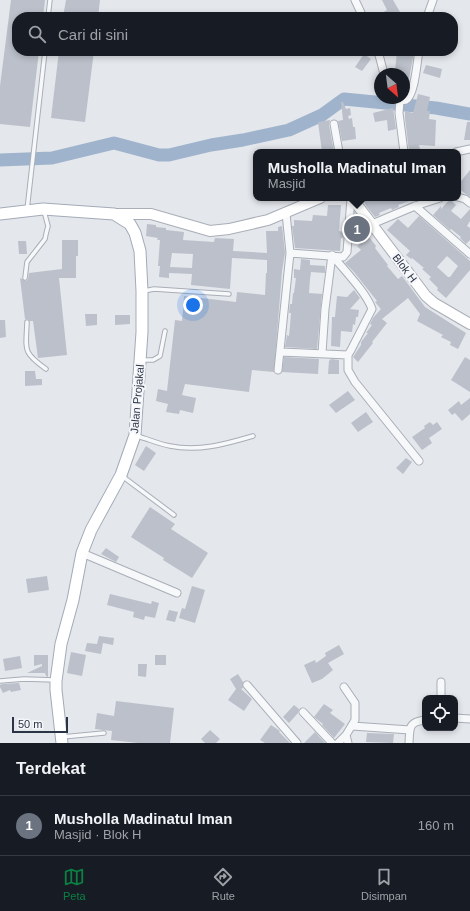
<!DOCTYPE html>
<html lang="id">
<meta charset="utf-8">
<style>
:root{--surface:#171b24;--page:#242831;--text:#f1f3f6;--muted:#9ea1a6;--line:#363941;--accent:#0b8043}
body{margin:0;font-family:Helvetica,sans-serif;background:var(--page);color:var(--text)}
.controls{position:absolute;right:12px;bottom:12px;display:grid;overflow:hidden;border-radius:8px;box-shadow:0 2px 6px #0003}
.controls button{width:36px;height:36px;display:grid;place-items:center;padding:0;border:0;border-bottom:1px solid var(--line);background:var(--surface);color:var(--text);font:20px sans-serif}
.compass{position:absolute;left:374px;top:68px;width:36px;height:36px;border-radius:50%;background:var(--surface);box-shadow:0 2px 6px #0003;rotate:152deg}
.scale{position:absolute;left:12px;bottom:10px;width:56px;box-sizing:border-box;padding-left:4px;border:2px solid #2b3445;border-top:0;font-size:11px;line-height:14px;white-space:nowrap;color:#2b3445;-webkit-text-stroke:3px #f4f6f9;paint-order:stroke}
.you{position:absolute;left:193px;top:305px;width:14px;height:14px;margin:-10px;border:3px solid #fff;border-radius:50%;background:#1a73e8;box-shadow:0 0 0 6px #1a73e833}
.badge{display:grid;place-items:center;width:26px;height:26px;border-radius:50%;background:var(--accent);color:#fff;font-size:13px;font-weight:700}
.pin{position:absolute;translate:-50% -50%;border:2px solid #fff;box-shadow:0 1px 4px #0006}
.popup{position:absolute;left:253px;top:149px;width:208px;height:52px;box-sizing:border-box;display:grid;place-content:center;border-radius:8px;background:var(--surface);filter:drop-shadow(0 1px 3px #0005);font-size:13px;white-space:nowrap;color:var(--muted)}
.popup b{font-size:15px;color:var(--text)}
.popup::after{content:'';position:absolute;left:50%;top:100%;margin-left:-8px;border:8px solid transparent;border-top-color:var(--surface)}
.list{margin:0;padding:0;list-style:none}
h2{display:flex;justify-content:space-between;align-items:center;height:52px;margin:0;padding:0 16px;font-size:17px}
h2 small{font-size:13px;font-weight:400;color:var(--muted)}
.list li{display:grid;grid-template-columns:26px 1fr auto;gap:12px;align-items:center;box-sizing:border-box;height:60px;padding:0 16px;border-top:1px solid var(--line)}
.list b{display:block;font-size:15px;white-space:nowrap}
.list p{margin:0;font-size:13px;white-space:nowrap;color:var(--muted)}
.list em{font-size:13px;font-style:normal;color:var(--muted)}
.icon{flex:none;width:22px;height:22px;fill:none;stroke:currentColor;stroke-width:2;stroke-linecap:round;stroke-linejoin:round}
.map{position:relative;flex:none;width:470px;height:743px;overflow:hidden}
.search{position:absolute;background:var(--surface);box-shadow:0 2px 6px #0003;left:12px;right:12px;top:12px;height:44px;display:flex;align-items:center;gap:10px;box-sizing:border-box;padding:0 14px;border-radius:16px;color:var(--muted);font-size:15px}
.sheet{height:112px;background:var(--surface)}
nav{display:flex;justify-content:space-around;align-items:center;box-sizing:border-box;height:56px;border-top:1px solid var(--line);background:var(--surface);font-size:11px;color:var(--muted)}
nav a{display:grid;justify-items:center;gap:2px}
nav .on{color:var(--accent)}
.map>svg:first-child{display:block}
</style>
<div class="map">
<svg width="470" height="743" viewBox="0 0 470 743">
<rect width="100%" height="100%" fill="#e4e7ec"/>
<g fill="none" stroke-linecap="round" stroke-linejoin="round">
<path stroke="#9fb4cc" stroke-width="13" d="M0,160L52,158L114,143L159,155H169L211,145L243,140L289,130L322,115L344,99L436,108L470,114"/>
</g>
<path fill="#bbc0ca" fill-rule="evenodd" d="M11,0H45L43,17H17V51H39L30,127L0,124V86Z
M66,0H100L98,17H63Z
M382,0H393L400,12L390,17H375L387,10Z
M59,51H94L85,122L51,118Z
M397,51L414,52L407,90H404V74H396V71H395Z
M364,54L371,59L362,71L355,67Z
M426,65L442,69L440,78L423,73Z
M418,94L430,97L427,111H430L429,119L436,120L435,146L419,145L420,149H417L418,152H409L405,118V111L413,113Z
M341,102H343L346,109L350,108L351,115L348,116L349,119L352,118L353,127H355L356,139L342,141L338,121L343,120Z
M393,108L396,129L388,131L387,120L375,122L373,113Z
M330,120L329,125L334,152H322L318,122Z
M467,122H470V140H464Z
M470,170V197L459,189L460,188H458V185Z
M363,198H415V199L398,205L399,207L392,210L391,208L379,213L380,215L375,217L366,206Z
M450,199L456,205L451,211L461,219L470,209V221L467,226L470,228V240L466,244L460,238L461,237L451,229L450,230L433,215L441,206V209Z
M328,205H341L339,231L344,232L343,238H341L340,251L295,248L292,226H294V220L312,221L313,215L327,216Z
M419,216L470,261V270L446,298L437,290L438,288L429,279L431,277L422,269L424,268L412,258L411,259L406,255L410,251L387,230L398,219L408,228ZM447,256L458,266L450,277H448L437,267Z
M360,223L363,234L353,236L354,224Z
M147,224L156,225V227L166,228V230L184,232L183,240L214,242L215,238L234,239L233,251L267,253L266,231H278V227L282,226L285,253L282,271L274,372L252,370L249,392L185,384L182,395L196,398L193,413L180,410L179,414L166,412L168,404L156,401L158,389L167,391L175,320L182,321L184,296L236,302L237,292L265,295L266,273H267V260L232,258L230,289L191,285L192,274L169,273V278L159,277L160,266H158L160,240H157L158,238L146,236ZM172,253L193,254L192,268L170,267Z
M369,237L376,246L375,248L388,265L387,266L398,279L402,276L425,307L466,333L458,349L450,345L451,342L441,337L443,335L417,321L420,314L408,298L382,319L387,323L372,342L373,343L358,362L353,357L361,345V342L368,333H366L372,325L370,324L373,318L381,309L375,302L377,301L354,272L345,263L361,250L357,246Z
M62,240H78V256H76V278H59L67,355L38,358L33,321H30L28,319H25L20,278L26,281L28,279L29,273L62,269Z
M18,241H26L27,254H19Z
M301,259L310,260V265L325,266V273L311,272L310,279L309,293L322,294L317,349L285,347L287,335L289,336L290,326L291,313H289L290,304H292L293,293H294L296,278H294V269L300,270Z
M354,290L360,298L350,309L359,310L358,317H356L355,325L353,324L352,332L341,331L340,347L331,346L332,317H335L337,296L347,297Z
M85,314H97V325L86,326Z
M115,315H130V324L115,325Z
M0,320H5L6,337L0,338Z
M284,357L319,359L318,374L282,372Z
M465,357L470,360V392L451,380Z
M331,359L339,360V374H328L329,361Z
M25,371H35L36,379H42V385L25,386Z
M348,391L355,400L336,413L329,405Z
M470,398V414L462,421L455,413L452,415L448,410L459,401L461,405Z
M366,412L373,422L358,432L351,423Z
M430,422L433,425L437,422L442,429L429,438L432,443L422,450L412,437L425,428L424,426Z
M146,446L156,453L144,471L135,465Z
M406,458L412,462L403,474L396,468Z
M150,507L175,524L171,529L208,553L192,578L163,560L164,558L131,537Z
M106,548L119,557L116,562L101,554Z
M47,576L49,590L28,593L26,579Z
M192,586L205,590L195,623L179,618L182,608L185,609Z
M110,594L151,604L152,601L159,603L155,618L145,616L144,620L133,617L134,612L107,605Z
M169,610L178,612L175,622L166,620Z
M99,636L114,638L113,645L103,643L101,654L85,651L87,643L97,644Z
M339,645L344,654L328,663L333,670L322,679L312,683L304,665L315,660L316,663L326,656L325,653Z
M71,652L86,655L82,676L67,673Z
M34,655H48V677L46,676L45,673H27L42,666V664L34,666Z
M155,655H166V665H155Z
M20,656L22,668L5,671L3,659Z
M138,664H147L146,677L138,676Z
M238,674L243,682V688L241,689L252,699L244,711L228,700L236,689L230,679Z
M19,683L21,690L11,692L10,690L3,693L0,687V685L2,684Z
M116,701L174,708L170,743H138L111,740L112,731L95,729L97,713L114,716Z
M324,704L333,710L330,713L345,724L334,738L322,725L323,724L314,717Z
M294,705L299,709L298,713L289,723L283,717Z
M271,725L280,731L279,732L290,743H265L260,740Z
M210,730L220,739L216,743H205L201,739Z
M315,732L325,743H304Z
M367,733L394,734L393,743L366,742Z"/>
<g fill="none" stroke-linecap="round" stroke-linejoin="round">
<g stroke="#a9aeb7" stroke-width="5.5">
<path id="lane" d="M48,17L50,0
M27,210L45,51
M25,278L27,262L45,239L46,234L48,226L44,211
M144,291L154,289L229,294
M27,322C26,350 22,352 46,369
M141,360H153L160,356L165,331
M137,436C148,439 159,444 170,446C198,452 226,444 253,436
M122,476L174,515
M0,681L24,679L55,680
M62,737L104,733"/>
</g>
<g stroke="#a9aeb7" stroke-width="9">
<path id="street" d="M355,0L363,17
M427,17L433,0
M378,51L384,74
M334,124L339,152
M404,152L399,113L400,100C402,100 404,101 406,100C415,95 417,61 419,51
M456,152L470,149
M458,197L465,199L470,203
M415,206L470,254
M372,224L415,206L440,198
M290,253L343,257L347,252L351,198
M281,352L348,355L351,350L372,309C366,292 344,270 332,255
M322,353L325,309L332,255
M348,355V370L355,382L419,461
M278,370L290,253L286,213
M82,553L177,593
M441,682V698
M247,685L297,743
M344,687L355,703V720L346,735
M303,712L332,743
M455,718L470,719
M352,726L410,730
M338,743L346,735L348,743
M409,743C410,728 408,722 425,720"/>
</g>
<g stroke="#a9aeb7" stroke-width="12">
<path id="secondary" d="M352,198L426,296L434,303L470,324
M114,214H151L210,231L229,229L268,220L320,198"/>
</g>
<g stroke="#a3abb8" stroke-width="13">
<path id="primary" d="M0,214L43,209L114,214L130,224L135,233L140,251L142,291V332L135,435L121,475L91,530L82,553L73,600L61,644L56,681V690L62,743"/>
</g>
<use href="#lane" stroke="#f7f8fa" stroke-width="3.5"/>
<use href="#street" stroke="#f7f8fa" stroke-width="7"/>
<use href="#secondary" stroke="#fff" stroke-width="10"/>
<use href="#primary" stroke="#fff" stroke-width="11"/>
</g>
<g text-anchor="middle" stroke-width="4" stroke-linejoin="round" paint-order="stroke">
<g font-size="11" fill="#2b3445" stroke="#f4f6f9">
<text transform="translate(405 268) rotate(53)" y="4">Blok H</text>
<text transform="translate(137 399) rotate(-85)" y="4">Jalan Projakal</text>
</g>
</g>
</svg>
<div class="controls">
<button><svg class="icon" aria-label="locate" viewBox="0 0 24 24"><circle cx="12" cy="12" r="6"/><path d="M12 2v4M12 18v4M2 12h4M18 12h4"/></svg></button>
</div>
<svg class="compass" viewBox="-18 -18 36 36"><path d="M0-13l5 13h-10z" fill="#e53935"/><path d="M0 13l5-13h-10z" fill="#9ea1a6"/></svg>
<div class="scale">50 m</div>
<div class="you"></div>
<div class="pin badge" style="left:357px;top:229px;background:#6b7280">1</div>
<div class="popup"><b>Musholla Madinatul Iman</b>Masjid</div>
<div class="search"><svg class="icon" aria-label="search" viewBox="0 0 24 24"><circle cx="10" cy="10" r="6"/><path d="M15 15l6 6"/></svg>Cari di sini</div>
</div>
<section class="sheet">
<h2>Terdekat<small></small></h2>
<ul class="list">
<li><span class="badge" style="background:#6b7280">1</span><div><b>Musholla Madinatul Iman</b><p>Masjid · Blok H</p></div><em>160 m</em></li>
</ul>
</section>
<nav>
<a class="on"><svg class="icon" aria-label="map" viewBox="0 0 24 24"><path d="M3 6l6-2 6 2 6-2v14l-6 2-6-2-6 2zM9 4v14M15 6v14"/></svg>Peta</a>
<a><svg class="icon" aria-label="directions" viewBox="0 0 24 24"><path d="M12 3l9 9-9 9-9-9zM9 14v-3h6M13 9l2 2-2 2"/></svg>Rute</a>
<a><svg class="icon" aria-label="saved" viewBox="0 0 24 24"><path d="M7 4h10v16l-5-4-5 4z"/></svg>Disimpan</a>
</nav>
